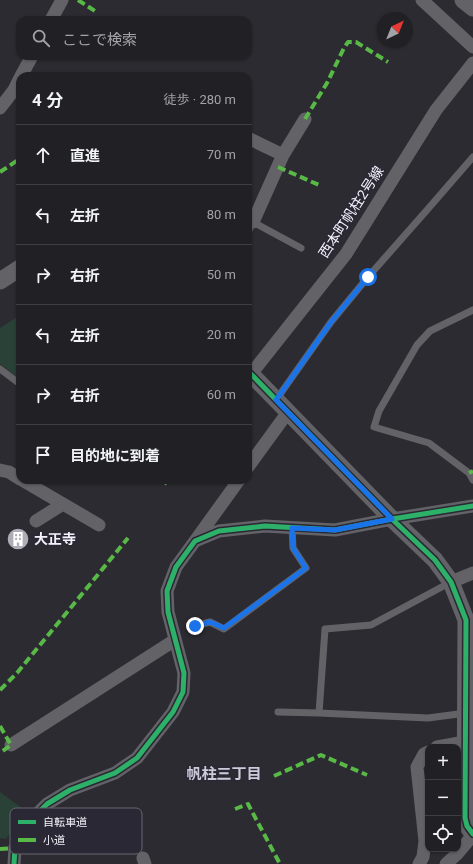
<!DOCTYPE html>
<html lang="ja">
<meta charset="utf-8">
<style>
:root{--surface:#212025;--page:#2d2d32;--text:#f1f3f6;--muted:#a2a3a7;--line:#3e3e42}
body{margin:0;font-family:Roboto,"Noto Sans JP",sans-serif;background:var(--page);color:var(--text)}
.controls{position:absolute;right:12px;bottom:12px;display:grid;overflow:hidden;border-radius:8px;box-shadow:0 1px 3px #0004}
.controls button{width:36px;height:36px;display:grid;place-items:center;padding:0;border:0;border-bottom:1px solid var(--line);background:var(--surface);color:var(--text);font:20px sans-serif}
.compass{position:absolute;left:377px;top:12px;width:36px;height:36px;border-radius:50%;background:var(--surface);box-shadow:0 1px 3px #0004;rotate:43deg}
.stop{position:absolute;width:12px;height:12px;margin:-9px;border:3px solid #1a73e8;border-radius:50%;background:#fff}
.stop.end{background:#1a73e8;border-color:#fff;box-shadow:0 1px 4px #0008}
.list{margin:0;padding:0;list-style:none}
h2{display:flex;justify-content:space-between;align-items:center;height:52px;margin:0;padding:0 16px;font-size:17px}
h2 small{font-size:13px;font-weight:400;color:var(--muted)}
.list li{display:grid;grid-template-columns:26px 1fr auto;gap:12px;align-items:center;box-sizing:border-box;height:60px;padding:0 16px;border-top:1px solid var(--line)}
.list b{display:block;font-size:15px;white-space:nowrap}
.list em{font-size:13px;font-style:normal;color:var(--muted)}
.icon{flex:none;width:22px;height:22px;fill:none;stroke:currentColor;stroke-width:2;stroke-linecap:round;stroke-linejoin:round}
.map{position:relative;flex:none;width:473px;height:864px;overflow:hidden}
.search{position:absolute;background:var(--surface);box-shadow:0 1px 3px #0004;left:16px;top:16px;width:236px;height:44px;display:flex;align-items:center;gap:10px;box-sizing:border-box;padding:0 14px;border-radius:12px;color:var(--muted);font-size:15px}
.panel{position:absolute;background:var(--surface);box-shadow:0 1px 3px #0004;left:16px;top:72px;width:236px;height:412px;border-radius:12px}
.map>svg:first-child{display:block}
</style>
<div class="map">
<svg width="473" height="864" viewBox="0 0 473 864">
<rect width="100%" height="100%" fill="#2c2b31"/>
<path fill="#294136" d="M20,315V379L0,364V328Z
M0,792L26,811L6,839L0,838Z"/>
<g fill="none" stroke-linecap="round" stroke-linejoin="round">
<path stroke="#636267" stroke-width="7" d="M248,232L253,222L301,248
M473,310L430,331L417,345L379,411L374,427L429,443L469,473L473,480
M0,369L20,384
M276,400L331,322L368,277L427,210L473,157
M195,626L210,622L224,629L306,568L293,548L292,528
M278,712L319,713L325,629L371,625L451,582
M319,713L428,718L466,713"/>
<path stroke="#636267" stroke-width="13" d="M422,0L473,47
M51,20L62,0
M21,76L32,56
M0,108L14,90L20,78
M248,138L283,155
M248,219L253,222L283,155L305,119
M251,374L346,254L436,110L473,63
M248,467L288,412
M0,470L9,472L20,479
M22,480L99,525
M36,521L63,504
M195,541L239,480
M451,582L473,573
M11,745L175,640
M437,747L465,742
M143,858L145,864
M14,864L15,848L24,831L34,817L47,804L70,790L115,773L137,758L173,712L183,692L184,673L168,612L167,591L176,567L195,541L219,531L265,526L335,530L392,519L473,506
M419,864L423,857L425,841L417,767L424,754L428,752
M446,864L457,854L473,835"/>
<path stroke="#636267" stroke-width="17" d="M463,0L473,8
M0,281L20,268
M248,371L392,519L435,560L451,582L466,620L465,818L467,826L473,834"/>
<path stroke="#58b947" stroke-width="4" stroke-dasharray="8 4" stroke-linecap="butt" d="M78,0L98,13
M305,119L327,83L344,48L348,42H356L388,62
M278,167L319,185
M0,172L18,160
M469,473L473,471
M163,480L167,484
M0,690L17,673L128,538
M0,726L11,745L0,753
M274,776L321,755L367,775
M235,809L248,804L280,864
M0,849L15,848"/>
<g stroke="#2a2834" stroke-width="8">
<path id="cycleway" d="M248,371L392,519L435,560L451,582L466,620L465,818L467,826L473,834
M14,864L15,848L24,831L34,817L47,804L70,790L115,773L137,758L173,712L183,692L184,673L168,612L167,591L176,567L195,541L219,531L265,526L335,530L392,519L473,506"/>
</g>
<use href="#cycleway" stroke="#2db169" stroke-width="5"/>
</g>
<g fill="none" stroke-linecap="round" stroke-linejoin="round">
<path stroke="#1a73e8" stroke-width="5" d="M195,626L210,622L224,628L306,568L293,548L292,528L335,530L392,519L276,400L331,322L368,277"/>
</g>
<defs>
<g id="building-disc" transform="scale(1.15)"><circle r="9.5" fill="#aeacb4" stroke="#2a2834"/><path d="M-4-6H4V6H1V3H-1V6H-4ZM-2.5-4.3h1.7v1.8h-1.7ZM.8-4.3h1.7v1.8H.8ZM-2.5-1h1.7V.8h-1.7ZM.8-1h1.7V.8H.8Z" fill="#fff"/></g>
</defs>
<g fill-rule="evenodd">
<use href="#building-disc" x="18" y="539"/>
</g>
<g text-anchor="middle" stroke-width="3" stroke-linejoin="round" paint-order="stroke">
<g font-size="14" fill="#f4f2fa" stroke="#2a2834">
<text transform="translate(351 212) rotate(-57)" y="5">西本町帆柱2号線</text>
</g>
<g font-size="14" font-weight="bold" fill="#f4f2fa" stroke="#2a2834" text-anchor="start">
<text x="34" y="544">大正寺</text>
</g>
<g font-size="15" font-weight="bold" fill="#cdcad9" stroke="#2a2834">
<text x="224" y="779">帆柱三丁目</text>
</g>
</g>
<rect x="10" y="808" width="132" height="46" rx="6" fill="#2a2834" stroke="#67656f" stroke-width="1"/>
<rect x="18" y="820" width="18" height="4" fill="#2db169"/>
<rect x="18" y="838" width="18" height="4" fill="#58b947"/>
<g font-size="11" fill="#f4f2fa">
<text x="43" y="826">自転車道</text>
<text x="43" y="844">小道</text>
</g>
</svg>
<div class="controls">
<button>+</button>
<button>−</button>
<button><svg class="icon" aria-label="locate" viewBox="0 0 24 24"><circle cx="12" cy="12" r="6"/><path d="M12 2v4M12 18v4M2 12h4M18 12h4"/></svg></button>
</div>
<svg class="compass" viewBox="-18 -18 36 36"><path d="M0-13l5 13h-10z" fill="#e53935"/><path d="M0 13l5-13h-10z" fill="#a2a3a7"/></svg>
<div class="stop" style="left:368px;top:277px"></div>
<div class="stop end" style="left:195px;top:626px"></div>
<div class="search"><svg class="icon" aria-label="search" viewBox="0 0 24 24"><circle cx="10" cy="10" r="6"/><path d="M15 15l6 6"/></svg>ここで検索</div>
<section class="panel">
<h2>4 分<small>徒歩 · 280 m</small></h2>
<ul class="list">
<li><svg class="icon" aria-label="ahead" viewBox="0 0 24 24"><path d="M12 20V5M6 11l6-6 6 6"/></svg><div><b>直進</b></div><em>70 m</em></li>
<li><svg class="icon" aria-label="left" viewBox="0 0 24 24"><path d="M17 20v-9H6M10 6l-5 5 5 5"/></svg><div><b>左折</b></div><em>80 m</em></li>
<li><svg class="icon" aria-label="right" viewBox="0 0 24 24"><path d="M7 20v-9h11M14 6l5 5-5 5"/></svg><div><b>右折</b></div><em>50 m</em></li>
<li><svg class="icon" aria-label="left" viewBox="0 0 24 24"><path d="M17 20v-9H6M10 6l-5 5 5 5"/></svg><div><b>左折</b></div><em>20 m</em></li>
<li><svg class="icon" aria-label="right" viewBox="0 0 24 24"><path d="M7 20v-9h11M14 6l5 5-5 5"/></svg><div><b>右折</b></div><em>60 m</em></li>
<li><svg class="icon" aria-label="arrive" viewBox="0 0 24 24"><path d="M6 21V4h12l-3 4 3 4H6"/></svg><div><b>目的地に到着</b></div></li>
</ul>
</section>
</div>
